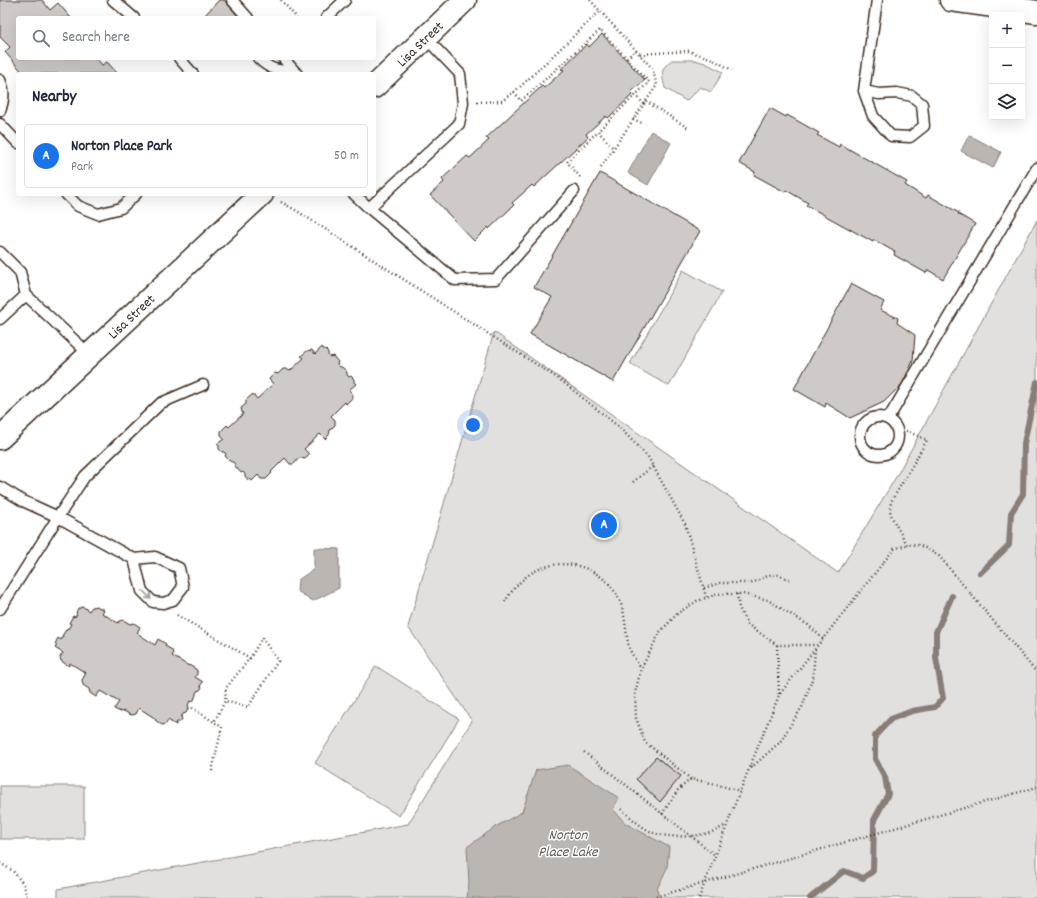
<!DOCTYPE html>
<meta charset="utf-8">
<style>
:root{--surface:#fff;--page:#f6f6f7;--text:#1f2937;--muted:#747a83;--line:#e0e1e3;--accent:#1a73e8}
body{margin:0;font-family:Dekko,sans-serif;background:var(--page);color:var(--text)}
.controls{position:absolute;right:12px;top:12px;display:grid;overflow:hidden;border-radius:4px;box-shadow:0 4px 16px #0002}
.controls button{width:36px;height:36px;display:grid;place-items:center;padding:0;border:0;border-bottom:1px solid var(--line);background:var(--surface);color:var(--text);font:20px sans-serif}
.you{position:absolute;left:473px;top:425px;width:14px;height:14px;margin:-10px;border:3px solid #fff;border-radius:50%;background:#1a73e8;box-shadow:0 0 0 6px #1a73e833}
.badge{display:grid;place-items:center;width:26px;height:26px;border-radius:50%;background:var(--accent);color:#fff;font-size:13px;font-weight:700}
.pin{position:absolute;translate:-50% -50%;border:2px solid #fff;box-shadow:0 1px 4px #0006}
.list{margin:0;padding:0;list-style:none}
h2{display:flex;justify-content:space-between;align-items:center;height:52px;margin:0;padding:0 16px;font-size:17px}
h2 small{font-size:13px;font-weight:400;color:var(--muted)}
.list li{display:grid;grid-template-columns:26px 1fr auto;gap:12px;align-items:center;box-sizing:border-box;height:64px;margin:0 8px 8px;padding:0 8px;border:1px solid var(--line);border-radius:4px}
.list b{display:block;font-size:15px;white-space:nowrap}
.list p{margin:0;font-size:13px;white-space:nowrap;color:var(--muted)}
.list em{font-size:13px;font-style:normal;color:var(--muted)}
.icon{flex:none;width:22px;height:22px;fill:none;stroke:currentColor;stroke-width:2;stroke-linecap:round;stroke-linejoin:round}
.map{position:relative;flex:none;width:1037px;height:898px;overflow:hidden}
.search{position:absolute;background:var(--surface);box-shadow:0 4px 16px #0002;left:16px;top:16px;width:360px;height:44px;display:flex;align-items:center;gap:10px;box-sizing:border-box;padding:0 14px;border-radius:4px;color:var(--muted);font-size:15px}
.panel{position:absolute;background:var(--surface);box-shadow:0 4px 16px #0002;left:16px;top:72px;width:360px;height:124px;border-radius:4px}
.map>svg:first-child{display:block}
</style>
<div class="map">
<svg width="1037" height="898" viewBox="0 0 1037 898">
<rect width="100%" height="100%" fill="#fff"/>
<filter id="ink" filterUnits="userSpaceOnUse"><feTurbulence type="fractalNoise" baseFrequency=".025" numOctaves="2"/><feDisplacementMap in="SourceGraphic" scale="8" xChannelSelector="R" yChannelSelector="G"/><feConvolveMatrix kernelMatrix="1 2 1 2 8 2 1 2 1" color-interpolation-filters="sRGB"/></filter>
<g filter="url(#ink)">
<path fill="#e2e0de" stroke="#8e857e" d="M672,60H695L705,63L723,72L711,92L700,87L686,101L665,88C662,75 659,69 672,60Z
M1037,220V898H58V889L408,824L472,721L408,627L494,332L838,573L896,477Z
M683,270L722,292L669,386L630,364Z
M376,666L459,719L399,816L315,763Z
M0,786H84V839H0Z"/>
<path fill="#bcb6b3" stroke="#887e77" d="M651,131L671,143L648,185L628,173Z
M969,135L1001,152L993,168L961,151Z
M314,548L339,549V588L313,601L297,591L298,580L314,569Z
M568,765L619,798L613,809L625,823L669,847L667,868L657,889L659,898H467L469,883L467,847L497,826L522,812L536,770Z"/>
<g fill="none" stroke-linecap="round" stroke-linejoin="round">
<path stroke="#887e77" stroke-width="6" d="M980,573L1009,545L1011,513L1023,494L1024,443L1037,382
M810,898L844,871L863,878L873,871L874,820L888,794L885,777L875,759V736L891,719L912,711L935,707L943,698L936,658V632L952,596"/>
</g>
<path fill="#cfcac7" stroke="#3b2a1e" d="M0,0H42L50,10L58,3L71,18H18V58H96L102,65L107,62L118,74H24L5,52L10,47L0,37Z
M219,0H224L240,18H208L205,15Z
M602,34L645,80L631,92L633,94L608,118L606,116L586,134L588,137L534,187L532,185L512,203L514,205L489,229L488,227L474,241L430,195L444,182L442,179L467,156L470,158L489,140L486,138L542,86L544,88L564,70L561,69L587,44L589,47Z
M770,108L786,117L787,115L819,133L817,135L839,147L840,144L907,182L905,185L926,198L928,195L959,213L958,214L975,224L943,279L928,270L926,273L894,255L895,252L874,240L873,242L806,205L808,203L786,190L785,192L754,175L755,172L739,163Z
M600,173L700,231L613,382L530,334L552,297L534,287Z
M851,284L884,302L880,310L898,318L897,323L915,335L913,361L902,384L884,402L850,418L826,403L825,407L794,389Z
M322,347L323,349H325L328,352V355L330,357L333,356L338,362L337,364L340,367H342L347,372V375L349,377L351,376L354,379V382L356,384L349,390L352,393V398L346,404L345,402L331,416L335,420V425L330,430L329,435L325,439L320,434L304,449L309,454L305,459L299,458L294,464H290L285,458L271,472L272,473L266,479H261L258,475L252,481L250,479L248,480L245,476V474L243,472L241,473L235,466V464L233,462H231L225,456L226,454L224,452H222L219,449V446L217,444L224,439L221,436V431L227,425L229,427L243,414L242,412L241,408L246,404V400L253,394L257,399L273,384L269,379L275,373L278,374L283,369H286L290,371L304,358L301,356L307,351L312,350L315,354Z
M82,606L89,611L92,607L96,606L104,610L102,613L118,623L120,621L123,620L130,624L134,623L140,627L137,633L155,645L158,639L166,644L165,646L172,650L173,654L172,656L189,666V665L197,670V674L195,677L203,682L200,686L202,687L200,690L197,691L196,693V695L193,702L190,701L188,705L189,707L186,713L183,714L181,717L182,719L180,722H177L176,725L168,720L166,724L162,725L155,720L156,719L139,708L136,714L131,715L124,711L121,712L114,709L119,702L100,691L96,697L90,693L89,689L83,685L82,680L86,673L70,663L69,666L61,661L60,657L63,653L55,648L57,645L55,644L58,638L61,640L63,636H62L67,628L68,629L71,624L69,623L73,616L75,617L77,614L76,613L78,608H81Z
M656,757L681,776L660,802L636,779Z"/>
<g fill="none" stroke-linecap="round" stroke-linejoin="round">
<g stroke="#3b2a1e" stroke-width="13">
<path id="lane" d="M113,0L134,18
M232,0L248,18
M326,18L345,0
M179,58L193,74
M258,58C270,70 278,71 294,71
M283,58L297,74
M0,80C5,91 4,100 0,111
M864,91L879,94L897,93L912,96L922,104L924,126L910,137L891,136L873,116L864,91L877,0
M0,124L18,143
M66,194L78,206L98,214L121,208L136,194
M354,194L369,208L459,124L463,103L460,74L426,38
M369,208L455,280L496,279L574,191
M0,252L20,272L26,295L90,355
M0,319L26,295
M860 436a19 19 0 1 1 38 0a19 19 0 1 1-38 0Z
M888,419L1037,168
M0,487L23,501L58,517L134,559L155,557L179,568L183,587L173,600L163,603L153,602L142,591L134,559
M0,609L58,517L85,476L161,403L203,385"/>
</g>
<g stroke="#3b2a1e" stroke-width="25">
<g id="secondary">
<path d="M951,0L1037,12"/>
<path id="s1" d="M374,87L465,0"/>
<path id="s2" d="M0,438L262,194"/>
</g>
</g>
<path stroke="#3b2a1e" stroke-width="2.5" stroke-dasharray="1 3" stroke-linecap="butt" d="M281,0L297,18
M590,0L652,68L657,85L601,167
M640,54L688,51L710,58L732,70
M627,58L636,50
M514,92L521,101L600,30L649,82L598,131L614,149
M635,95L644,104
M646,101L688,128
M477,102L502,101L521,86L600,11
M633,119L644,124
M580,177L567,162L598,131
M281,202L297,211L559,379L619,427L648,457L685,524L699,572L706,597
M898,430L907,431L927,440L897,492C893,497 890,503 890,510C891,519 903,536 907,545
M633,482L653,466
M704,588L720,583H752L770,575H778L791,580
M737,594L739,608L747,624L777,645H817
M505,602C512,589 524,576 537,570C566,556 603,568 618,597C626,612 625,631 629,647C631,654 637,662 641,668
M177,615L250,658L262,638L278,661L248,707L225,701
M777,645L779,695
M192,708L214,722L225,701L226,688L250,658
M584,752L715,855
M751,768L780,742L802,707L813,677L815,649
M212,771L222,727L214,722
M691,779L645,742L636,718L635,693L641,669L660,632L678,613L697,601L718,594H743L768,600L808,625L823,639
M621,809C631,817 641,828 654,833C668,838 694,837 709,833C715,831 721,828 726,825
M662,814L678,790L691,779L711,783L740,791
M0,863L13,871L24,885L27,898
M652,898L1037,787
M699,898L740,791L779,695L836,622L894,549C917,541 919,544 939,556L1037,673"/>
<use href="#lane" stroke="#fff" stroke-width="10"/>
<use href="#secondary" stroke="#fff" stroke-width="22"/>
</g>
<defs><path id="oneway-shaft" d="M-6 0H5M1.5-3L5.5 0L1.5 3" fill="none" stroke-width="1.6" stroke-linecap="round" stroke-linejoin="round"/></defs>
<use stroke="#a79f9a" href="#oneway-shaft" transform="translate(147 595) rotate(47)"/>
</g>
<g text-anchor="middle" stroke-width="3" stroke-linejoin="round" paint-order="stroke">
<g font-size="14" fill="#3b2a1e" stroke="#fff">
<text dy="5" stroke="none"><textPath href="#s1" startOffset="63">Lisa Street</textPath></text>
<text dy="5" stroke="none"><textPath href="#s2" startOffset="179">Lisa Street</textPath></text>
</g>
<g font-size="15" font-style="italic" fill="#685b52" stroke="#fff">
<text x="568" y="839">Norton<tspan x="568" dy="17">Place Lake</tspan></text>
</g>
</g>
</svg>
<div class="controls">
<button>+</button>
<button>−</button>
<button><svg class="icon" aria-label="layers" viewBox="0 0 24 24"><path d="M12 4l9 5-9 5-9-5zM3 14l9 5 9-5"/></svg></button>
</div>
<div class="you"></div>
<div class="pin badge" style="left:604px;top:525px">A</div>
<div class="search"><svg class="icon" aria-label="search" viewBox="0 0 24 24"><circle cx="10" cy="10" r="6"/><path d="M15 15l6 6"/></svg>Search here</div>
<section class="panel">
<h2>Nearby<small></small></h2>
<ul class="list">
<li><span class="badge">A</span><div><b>Norton Place Park</b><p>Park</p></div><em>50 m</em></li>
</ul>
</section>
</div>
